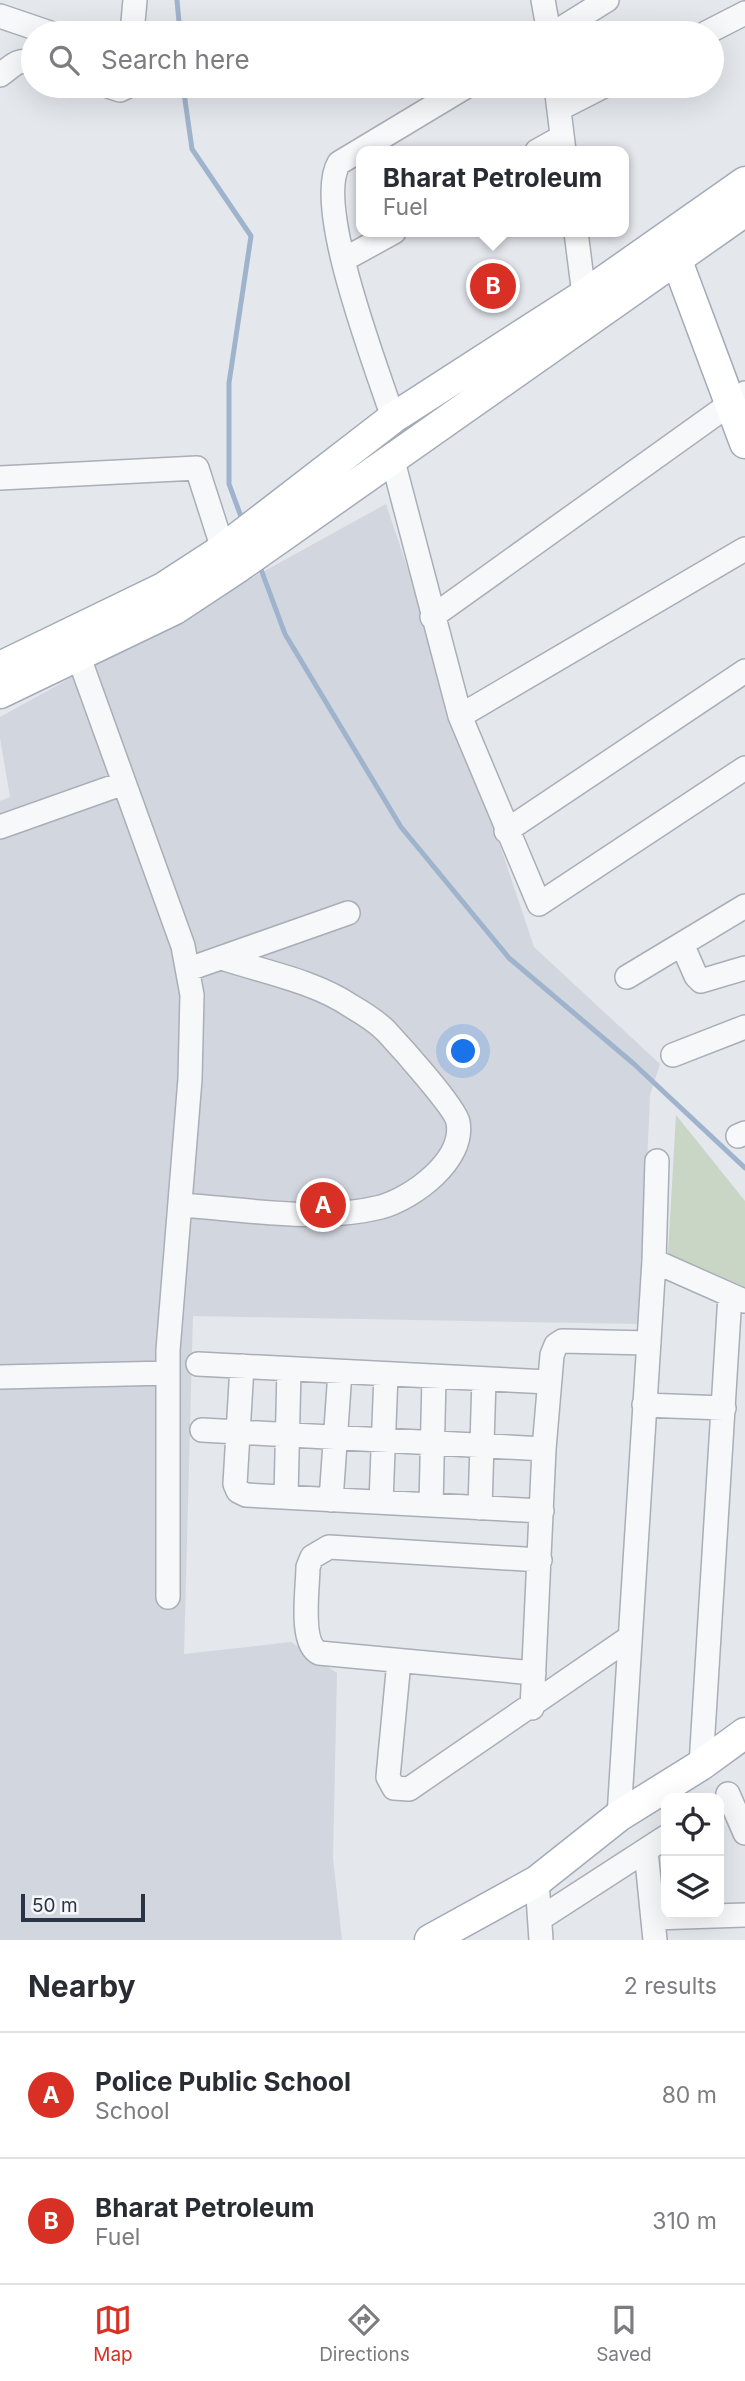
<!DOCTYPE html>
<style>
:root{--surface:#fff;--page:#f7f7f7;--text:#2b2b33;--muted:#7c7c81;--line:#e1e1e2;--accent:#d93025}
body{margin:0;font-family:Inter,sans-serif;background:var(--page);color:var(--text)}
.controls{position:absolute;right:21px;bottom:21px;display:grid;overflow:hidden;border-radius:14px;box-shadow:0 7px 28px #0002}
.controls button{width:63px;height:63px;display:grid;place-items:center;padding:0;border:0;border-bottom:2px solid var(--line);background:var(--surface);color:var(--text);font:35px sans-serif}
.scale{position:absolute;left:21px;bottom:18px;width:124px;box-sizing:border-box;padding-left:7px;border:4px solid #2b3445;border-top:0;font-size:19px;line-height:24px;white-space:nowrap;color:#2b3445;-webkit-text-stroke:5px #f4f6f9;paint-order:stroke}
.you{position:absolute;left:464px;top:1052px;width:24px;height:24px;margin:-18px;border:5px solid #fff;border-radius:50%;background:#1a73e8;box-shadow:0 0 0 10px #1a73e833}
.badge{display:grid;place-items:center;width:46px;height:46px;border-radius:50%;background:var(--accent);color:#fff;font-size:23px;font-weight:700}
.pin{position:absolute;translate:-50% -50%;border:4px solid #fff;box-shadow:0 2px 7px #0006}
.popup{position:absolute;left:356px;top:146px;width:273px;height:91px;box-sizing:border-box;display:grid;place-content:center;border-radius:14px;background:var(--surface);filter:drop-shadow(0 2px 5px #0005);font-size:23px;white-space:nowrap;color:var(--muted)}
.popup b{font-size:26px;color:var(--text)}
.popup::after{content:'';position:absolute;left:50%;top:100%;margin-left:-14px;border:14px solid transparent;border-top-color:var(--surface)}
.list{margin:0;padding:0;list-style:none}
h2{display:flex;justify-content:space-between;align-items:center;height:91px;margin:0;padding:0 28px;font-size:30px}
h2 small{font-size:23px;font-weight:400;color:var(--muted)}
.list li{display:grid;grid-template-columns:46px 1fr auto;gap:21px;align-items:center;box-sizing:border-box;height:126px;padding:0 28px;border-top:2px solid var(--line)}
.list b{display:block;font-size:26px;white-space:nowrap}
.list p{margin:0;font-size:23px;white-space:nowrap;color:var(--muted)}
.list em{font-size:23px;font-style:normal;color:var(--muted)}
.icon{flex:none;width:38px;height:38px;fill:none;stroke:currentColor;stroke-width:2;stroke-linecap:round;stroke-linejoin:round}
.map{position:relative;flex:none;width:745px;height:1940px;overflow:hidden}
.search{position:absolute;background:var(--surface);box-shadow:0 7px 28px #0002;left:21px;right:21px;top:21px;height:77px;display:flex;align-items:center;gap:18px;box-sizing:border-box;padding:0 24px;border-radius:38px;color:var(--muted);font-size:26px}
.sheet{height:343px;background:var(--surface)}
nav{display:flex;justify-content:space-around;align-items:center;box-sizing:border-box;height:98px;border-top:2px solid var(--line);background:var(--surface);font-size:19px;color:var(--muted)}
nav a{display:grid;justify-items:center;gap:4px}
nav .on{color:var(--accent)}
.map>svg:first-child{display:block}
</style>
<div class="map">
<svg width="745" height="1940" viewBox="0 0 745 1940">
<rect width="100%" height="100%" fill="#e4e7ec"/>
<path fill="#d2d6de" d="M386,504L534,947L660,1064L650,1095L640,1324L193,1316L184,1654L291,1642L337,1673L333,1858L342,1940H0V801L10,797L0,738V717Z"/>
<path fill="#c9d6c5" d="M676,1115L745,1201V1289L668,1254Z"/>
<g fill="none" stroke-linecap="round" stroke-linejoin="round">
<path stroke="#9fb4cc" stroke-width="5" d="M177,0L180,33
M183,86L192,149L251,236L229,383V484L243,522
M259,564L285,634L401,827L509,958L634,1064L745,1168"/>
<g stroke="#a9aeb7" stroke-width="26">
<path id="minor" d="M543,0L549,33
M0,16L50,33
M132,33L135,0
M554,33L607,0
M706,33L745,13
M0,75C13,66 16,59 33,62
M108,86L120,90L128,86
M556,86L564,151
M559,109L604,86
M537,151L562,137
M576,232L584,295
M343,260L394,232
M393,418C377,368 313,205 339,163L467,86
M393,461L460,716L539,904L745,768
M0,478L197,468L223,549
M432,617L745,393
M73,641L183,946L192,995L190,1079L168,1350V1597
M460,716L745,549
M0,827L124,783
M506,831L745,671
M682,944L696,976L701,981L745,968
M189,969L348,913
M627,977L745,906
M673,1055L745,1027
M738,1136L745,1133
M180,1205C244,1209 317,1223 381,1207C413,1198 465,1160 458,1122C455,1107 399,1045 386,1031C376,1021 363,1013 351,1006C314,981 264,972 222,958
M654,1261L744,1301
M198,1364L549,1382
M242,1366L235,1484L238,1491L246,1495L542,1511
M0,1377L168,1373
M644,1405L724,1408
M202,1430L544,1449
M286,1497L289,1369
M331,1500L340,1372
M381,1502L386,1374
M431,1505L434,1377
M480,1508L484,1379
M399,1661L388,1777L394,1788L409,1789L629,1638
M534,1673L319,1653C299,1643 308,1588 308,1567L312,1557L329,1547L540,1560
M532,1708L544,1449L552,1355L556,1345L562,1341L649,1343
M701,1765L730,1295
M728,1794L745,1833
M619,1816L654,1261L657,1161
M646,1851L655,1940
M537,1881L541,1940
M541,1918L666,1837
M653,1918L745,1915"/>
</g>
<g stroke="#a3abb8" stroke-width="33">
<path id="major" d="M668,245L677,261L745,443
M0,667L163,588L223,549L393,418L584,295L745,182
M0,693L175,609L237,568L745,211
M430,1940L537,1881L619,1816L701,1765L745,1733"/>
</g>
<use href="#minor" stroke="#f7f8fa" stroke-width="23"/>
<use href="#major" stroke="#fff" stroke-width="30"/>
</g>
</svg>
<div class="controls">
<button><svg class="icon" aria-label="locate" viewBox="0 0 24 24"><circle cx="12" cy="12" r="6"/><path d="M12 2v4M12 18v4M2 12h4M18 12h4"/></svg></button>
<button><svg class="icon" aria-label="layers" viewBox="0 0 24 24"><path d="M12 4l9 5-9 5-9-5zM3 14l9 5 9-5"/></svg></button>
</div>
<div class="scale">50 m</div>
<div class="you"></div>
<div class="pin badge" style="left:323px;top:1205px">A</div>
<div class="pin badge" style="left:493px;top:286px">B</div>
<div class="popup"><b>Bharat Petroleum</b>Fuel</div>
<div class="search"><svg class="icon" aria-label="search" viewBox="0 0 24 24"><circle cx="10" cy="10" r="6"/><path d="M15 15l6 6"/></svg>Search here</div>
</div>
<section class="sheet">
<h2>Nearby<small>2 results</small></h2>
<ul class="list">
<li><span class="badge">A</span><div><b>Police Public School</b><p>School</p></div><em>80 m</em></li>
<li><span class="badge">B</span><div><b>Bharat Petroleum</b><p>Fuel</p></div><em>310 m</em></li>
</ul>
</section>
<nav>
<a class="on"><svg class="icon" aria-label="map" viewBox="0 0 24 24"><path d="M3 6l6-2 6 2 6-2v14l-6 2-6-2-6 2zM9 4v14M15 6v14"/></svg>Map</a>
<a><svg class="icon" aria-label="directions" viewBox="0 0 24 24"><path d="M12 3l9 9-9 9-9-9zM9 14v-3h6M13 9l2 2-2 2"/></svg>Directions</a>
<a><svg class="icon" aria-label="saved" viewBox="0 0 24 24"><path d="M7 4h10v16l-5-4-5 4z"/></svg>Saved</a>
</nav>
